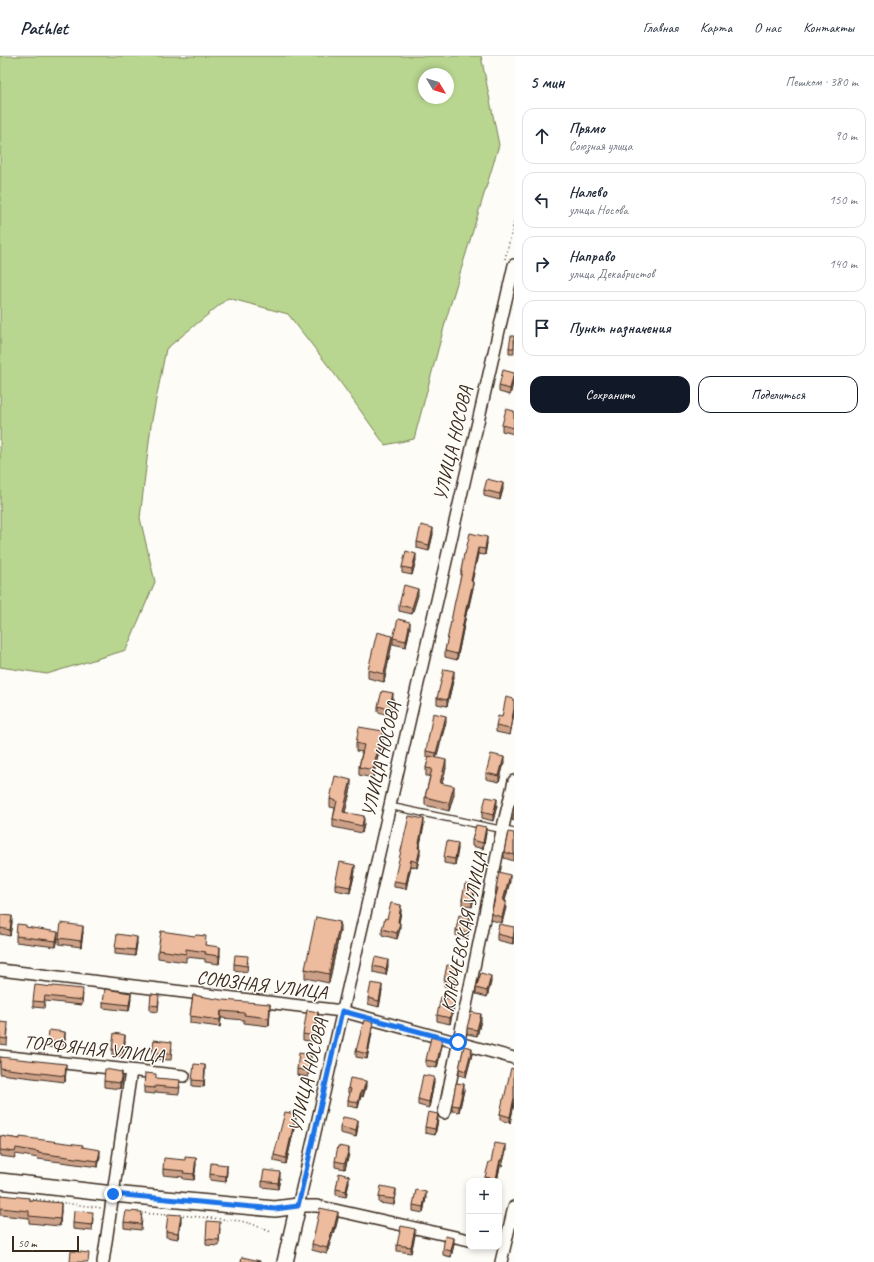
<!DOCTYPE html>
<html lang="ru">
<meta charset="utf-8">
<style>
:root{--surface:#fff;--page:#f2f2f3;--text:#1f2937;--muted:#747a83;--line:#e0e1e3;--accent:#111827}
body{margin:0;font-family:Caveat,sans-serif;background:var(--page);color:var(--text)}
.controls{position:absolute;right:12px;bottom:12px;display:grid;overflow:hidden;border-radius:8px;box-shadow:0 2px 6px #0003}
.controls button{width:36px;height:36px;display:grid;place-items:center;padding:0;border:0;border-bottom:1px solid var(--line);background:var(--surface);color:var(--text);font:20px sans-serif}
.compass{position:absolute;left:418px;top:12px;width:36px;height:36px;border-radius:50%;background:var(--surface);box-shadow:0 2px 6px #0003;rotate:128deg}
.scale{position:absolute;left:12px;bottom:10px;width:67px;box-sizing:border-box;padding-left:4px;border:2px solid #3b2a1e;border-top:0;font-size:11px;line-height:14px;white-space:nowrap;color:#3b2a1e;-webkit-text-stroke:3px #fdfcf7;paint-order:stroke}
.stop{position:absolute;width:12px;height:12px;margin:-9px;border:3px solid #1a73e8;border-radius:50%;background:#fff}
.stop.end{background:#1a73e8;border-color:#fff;box-shadow:0 1px 4px #0008}
.list{margin:0;padding:0;list-style:none}
h2{display:flex;justify-content:space-between;align-items:center;height:52px;margin:0;padding:0 16px;font-size:17px}
h2 small{font-size:13px;font-weight:400;color:var(--muted)}
.list li{display:grid;grid-template-columns:26px 1fr auto;gap:12px;align-items:center;box-sizing:border-box;height:56px;margin:0 8px 8px;padding:0 8px;border:1px solid var(--line);border-radius:12px}
.list b{display:block;font-size:15px;white-space:nowrap}
.list p{margin:0;font-size:13px;white-space:nowrap;color:var(--muted)}
.list em{font-size:13px;font-style:normal;color:var(--muted)}
.actions{display:flex;gap:8px;padding:12px 16px}
.actions a{flex:1;padding:9px 0;border:1px solid var(--accent);border-radius:12px;text-align:center;font-size:14px;color:var(--accent)}
.actions .main{background:var(--accent);color:#fff}
.icon{flex:none;width:22px;height:22px;fill:none;stroke:currentColor;stroke-width:2;stroke-linecap:round;stroke-linejoin:round}
.map{position:relative;flex:none;width:514px;height:1206px;overflow:hidden}
header{display:flex;align-items:center;gap:24px;box-sizing:border-box;height:56px;padding:0 20px;background:var(--surface);border-bottom:1px solid var(--line)}
header strong{font-size:19px}
nav{display:flex;gap:22px;margin-inline-start:auto;font-size:14px}
main{display:flex}
aside{flex:1;background:var(--surface)}
.map>svg:first-child{display:block}
</style>
<header>
<strong>Pathlet</strong>
<nav><a>Главная</a><a>Карта</a><a>О нас</a><a>Контакты</a></nav>
</header>
<main>
<div class="map">
<svg width="514" height="1206" viewBox="0 0 514 1206">
<rect width="100%" height="100%" fill="#fdfcf7"/>
<filter id="ink" filterUnits="userSpaceOnUse"><feTurbulence type="fractalNoise" baseFrequency=".025" numOctaves="2"/><feDisplacementMap in="SourceGraphic" scale="8" xChannelSelector="R" yChannelSelector="G"/><feConvolveMatrix kernelMatrix="1 2 1 2 8 2 1 2 1" color-interpolation-filters="sRGB"/></filter>
<g filter="url(#ink)">
<path fill="#b8d68f" stroke="#7a8056" fill-rule="evenodd" d="M0,0H481L499,89L447,260L414,383L385,389L333,316L288,258L228,242L166,293L151,369L140,462L155,526L126,594L47,618L0,611ZM424,18H448V42H424Z"/>
<g fill="none" stroke-linecap="round" stroke-linejoin="round">
<g stroke="#3b2a1e" stroke-width="8">
<path id="lane" d="M389,750L514,776"/>
</g>
<g stroke="#3b2a1e" stroke-width="14">
<path id="street" d="M0,914L342,955L514,1002
M0,1000L184,1020
M444,1057L502,775L514,725
M469,1184L317,1150H298L514,209
M103,1206L131,1015
M501,1206L514,1151"/>
</g>
<g stroke="#3b2a1e" stroke-width="18">
<path id="secondary" d="M0,1125L113,1138L275,1153L298,1150L285,1206"/>
</g>
<path stroke="#3b2a1e" stroke-width="1.5" stroke-dasharray="1 3" stroke-linecap="butt" d="M505,203L514,166
M28,1142L102,1152
M141,1157L169,1159
M179,1159L241,1165L252,1168L271,1176"/>
<use href="#lane" stroke="#fdfcf7" stroke-width="5.5"/>
<use href="#street" stroke="#fdfcf7" stroke-width="11"/>
<use href="#secondary" stroke="#fdfcf7" stroke-width="15"/>
</g>
<path fill="#cca188" stroke="#3b2a1e" d="M514,280V298H509V292Z
M514,317V324L510,339L499,336V330Z
M514,355V378L502,375V369Z
M503,433L500,444L484,440V434Z
M433,478L429,495L417,492V486Z
M487,487L485,499L478,498L472,525L473,532L468,554H467L457,604L445,601V595L461,520V515L465,498Z
M416,504L412,519L402,517V511Z
M418,539L412,558L399,555V549Z
M410,572L406,591L393,588V582Z
M392,588L384,626L368,622V614Z
M454,621L447,650L437,648V642Z
M393,643L389,659L378,656V650Z
M514,643V658L510,679L496,676V670Z
M446,666L436,702L446,712L442,727L454,738L449,755L425,749V741L430,720H426V712L429,701H426V695Z
M383,683L380,699H378L373,722L359,719V711L362,696L356,695V687Z
M504,707L499,726L486,723V717Z
M351,732L345,756L364,768L362,777L333,771V763L335,752L330,751V743Z
M497,749L493,765L482,762V756Z
M514,749V765L512,764V758Z
M424,769L419,793L420,799L417,812L411,810L406,833L394,831V825Z
M486,777L483,793L472,790V784Z
M514,777V805L504,802V796Z
M458,793L455,809L444,807V801Z
M355,815L350,837L335,834V828Z
M510,825L505,845L506,851L502,867L491,864V858L496,838V832Z
M475,836L472,851L462,849V843Z
M401,855L399,867L400,873L397,883L382,879V873L387,863Z
M0,859L12,866L10,880L0,878Z
M470,867L467,883L456,880V874Z
M26,871L58,882L56,891L16,886V880Z
M514,871L513,888L497,884V878Z
M340,874L329,927L305,922V913Z
M83,876L81,891L59,888V882Z
M137,887L135,900L115,898V892Z
M206,889L220,899L219,908L205,906V903L186,901V906L158,902V894Z
M248,906L247,916L234,914V908Z
M373,910H388L386,919L373,916Z
M458,917L454,932L444,930V924Z
M491,926L487,941L476,938V932Z
M53,931L83,938L82,949L45,945L44,952L33,951V945Z
M382,935L379,951L368,948V942Z
M193,939L270,955L269,970L244,967V964L221,962L220,971L190,967V960Z
M131,943L129,955L103,952V946Z
M159,945L158,956L150,955V949Z
M454,950L450,968L437,965V959Z
M318,962L314,986L303,984V978Z
M481,964L477,980L467,978V972Z
M0,966L8,973L7,989L0,988Z
M373,971L367,1003L356,1001V995Z
M65,982L64,993L48,991V985Z
M125,985L123,1001L112,999V993Z
M442,990L437,1012L426,1010V1004Z
M172,992L171,1004L152,1003V997Z
M472,998L466,1021L459,1019V1013Z
M0,1001L66,1014L65,1026L0,1018Z
M311,1005L308,1021L297,1019V1013Z
M514,1013V1048L510,1067L500,1064V1058Z
M205,1015L204,1031L192,1030V1024Z
M122,1022L120,1033L104,1031V1025Z
M156,1022L180,1030L179,1038L155,1036V1038L144,1037V1031Z
M434,1027L429,1052L418,1049V1043Z
M366,1030L363,1041L361,1040L358,1052L348,1050V1044L350,1038L348,1037V1032Z
M464,1034L459,1056L452,1055V1049Z
M296,1064L286,1108L274,1105V1099Z
M438,1064L435,1079L425,1077V1071Z
M358,1070L356,1081L340,1077V1071Z
M0,1080L20,1083L83,1091L100,1100L98,1111L38,1103V1102L16,1098L15,1102L0,1100Z
M506,1095L502,1110H500L497,1125H485V1121Z
M349,1098L345,1113L335,1111V1105Z
M196,1108L194,1124L183,1123V1121L163,1119V1113Z
M227,1115L226,1126L210,1124V1118Z
M280,1122L278,1133L262,1131V1125Z
M349,1126L346,1141L336,1139V1133Z
M0,1139L29,1144L61,1154L60,1170L29,1167V1162L0,1159Z
M396,1139L394,1149L379,1147V1141Z
M426,1142L423,1157L413,1155V1149Z
M93,1162L92,1175L73,1173V1167Z
M142,1162L141,1174L124,1172V1166Z
M338,1162L334,1178L333,1177L327,1198L312,1194V1188Z
M181,1165L178,1183L166,1181V1175Z
M220,1172L219,1190L206,1189V1183Z
M415,1179L411,1197L397,1195V1189Z
M454,1188L451,1201L443,1199V1193Z"/>
<path fill="#a6836f" stroke="#3b2a1e" d="M514,318V324L510,339V333Z
M503,427V433L500,444V438Z
M433,472V478L429,495V489Z
M487,481V487L485,499V493Z
M478,492V498L471,531V525Z
M416,498V504L412,519V513Z
M473,526V532L468,554V548Z
M418,533V539L412,558V552Z
M467,548V554L457,604V598Z
M410,566V572L406,591V585Z
M392,580V588L384,626V618Z
M454,615V621L447,650V644Z
M393,637V643L389,659V653Z
M514,653V658L510,679V673Z
M446,660V666L436,703V697Z
M383,675V683L380,699V692Z
M378,691V699L373,722V714Z
M504,701V707L499,726V720Z
M446,704V712L440,735V727Z
M351,724V732L343,764V756Z
M454,730V738L449,755V747Z
M497,743V749L493,765V759Z
M364,760V768L362,777V770Z
M424,763V769L418,798V792Z
M486,771V777L483,793V787Z
M458,787V793L455,809V803Z
M420,793V799L417,812V806Z
M411,804V810L406,833V827Z
M355,809V815L350,837V831Z
M510,819V825L503,851V845Z
M475,830V836L472,851V845Z
M506,845V851L502,867V861Z
M401,849V855L398,872V866Z
M12,860V866L10,880V874Z
M470,861V867L467,883V877Z
M340,866V874L329,927V918Z
M400,867V873L397,883V877Z
M83,870V876L81,891V885Z
M58,876V882L56,891V885Z
M514,876V882L513,888V882Z
M137,881V887L135,900V894Z
M220,891V899L219,908V900Z
M388,904V910L386,919V913Z
M458,911V917L454,932V926Z
M491,920V926L487,941V935Z
M382,929V935L379,951V945Z
M131,937V943L129,955V949Z
M454,944V950L450,968V962Z
M270,948V955L269,970V962Z
M221,955V962L220,971V964Z
M318,956V962L314,986V980Z
M481,958V964L477,980V974Z
M373,966V971L367,1003V998Z
M65,976V982L64,993V987Z
M125,979V985L123,1001V995Z
M442,984V990L437,1012V1006Z
M472,992V998L466,1021V1015Z
M311,999V1005L308,1021V1015Z
M66,1008V1014L65,1026V1020Z
M205,1009V1015L204,1031V1025Z
M122,1016V1022L120,1033V1027Z
M434,1021V1027L429,1052V1046Z
M366,1025V1030L363,1041V1035Z
M464,1028V1034L459,1056V1050Z
M361,1035V1040L358,1052V1047Z
M514,1042V1048L510,1067V1061Z
M296,1058V1064L286,1108V1102Z
M438,1058V1064L435,1079V1073Z
M358,1064V1070L356,1081V1075Z
M506,1089V1095L502,1110V1104Z
M349,1092V1098L345,1113V1107Z
M100,1094V1100L98,1111V1105Z
M196,1102V1108L194,1124V1118Z
M500,1104V1110L497,1125H496Z
M227,1109V1115L226,1126V1120Z
M280,1116V1122L278,1133V1127Z
M349,1120V1126L346,1141V1135Z
M396,1133V1139L394,1149V1143Z
M426,1136V1142L423,1157V1151Z
M61,1147V1154L60,1170V1163Z
M338,1156V1162L334,1178V1172Z
M181,1159V1165L178,1183V1177Z
M333,1171V1177L327,1198V1192Z
M415,1173V1179L411,1197V1191Z
M454,1182V1188L451,1201V1195Z"/>
<path fill="#edbb9e" stroke="#3b2a1e" d="M511,280H514V292H509Z
M503,314L514,317L510,333L499,330Z
M506,353L514,355V372L502,369Z
M487,423L503,427L500,438L484,434Z
M421,469L433,472L429,489L417,486Z
M470,477L487,481L485,493L478,492L471,525L473,526L468,548H467L457,598L445,595L455,545L462,515H461L464,498H465Z
M406,495L416,498L412,513L402,511Z
M404,529L418,533L412,552L399,549Z
M398,563L410,566L406,585L393,582Z
M377,576L392,580L384,618L368,614Z
M444,613L454,615L447,644L437,642Z
M382,635L393,637L389,653L378,650Z
M506,641L514,643V653L510,673L496,670L498,660L502,661Z
M433,657L446,660L436,697L426,695Z
M359,671L383,675L380,692L378,691L373,714L359,711L364,689L356,687Z
M491,698L504,701L499,720L486,717Z
M429,700L446,704L440,727L454,730L449,747L425,741L432,713L426,712Z
M335,720L351,724L343,756L364,760L362,770L333,763L337,745L330,743Z
M486,741L497,743L493,759L482,756Z
M514,749V759L512,758Z
M409,760L424,763L418,792L420,793L417,806L411,804L406,827L394,825Z
M476,769L486,771L483,787L472,784Z
M508,776L514,777V799L504,796Z
M447,785L458,787L455,803L444,801Z
M340,806L355,809L350,831L335,828Z
M499,816L510,819L503,845H506L502,861L491,858L498,832H496Z
M465,828L475,830L472,845L462,843Z
M391,847L401,849L398,866L400,867L397,877L382,873L385,862L387,863Z
M0,859L12,860L10,874L0,872Z
M459,859L470,861L467,877L456,874Z
M316,861L340,866L329,918L305,913Z
M61,867L83,870L81,885L59,882Z
M17,868L26,869V871L58,876L56,885L16,880Z
M499,868L514,871V876L513,882L497,878Z
M161,875L195,880L196,879L206,880L205,889L220,891L219,900L205,898L206,896L186,893V898L158,894Z
M117,878L137,881L135,894L115,892Z
M235,899L248,900L247,910L234,908Z
M375,901L388,904L386,913L373,910Z
M447,909L458,911L454,926L444,924Z
M481,917L491,920L487,935L476,932Z
M371,927L382,929L379,945L368,942Z
M35,929L53,931V930L83,933L82,944L45,940L44,946L33,945Z
M105,933L131,937L129,949L103,946Z
M151,938L159,939L158,950L150,949Z
M193,939L223,944L270,948L269,962L244,959L245,957L221,955L220,964L190,960Z
M441,941L454,944L450,962L437,959Z
M307,954L318,956L314,980L303,978Z
M471,956L481,958L477,974L467,972Z
M364,964L373,966L367,998L356,995Z
M0,966L8,967L7,983L0,982Z
M49,974L65,976L64,987L48,985Z
M114,977L125,979L123,995L112,993Z
M431,981L442,984L437,1006L426,1004Z
M154,984L172,986L171,998L152,997Z
M464,990L472,992L466,1015L459,1013Z
M299,997L311,999L308,1015L297,1013Z
M0,1001L66,1008L65,1020L0,1012Z
M194,1008L205,1009L204,1025L192,1024Z
M511,1012L514,1013V1042L510,1061L500,1058L503,1043H504Z
M105,1013L122,1016L120,1027L104,1025Z
M145,1017L156,1018V1022L180,1024L179,1032L155,1030V1032L144,1031Z
M423,1019L434,1021L429,1046L418,1043Z
M350,1022L366,1025L363,1035H361L358,1047L348,1044L351,1033L348,1032Z
M456,1027L464,1028L459,1050L452,1049Z
M285,1056L296,1058L286,1102L274,1099Z
M428,1056L438,1058L435,1073L425,1071Z
M343,1061L358,1064L356,1075L340,1071Z
M0,1080L20,1083V1081L83,1089L82,1091L100,1094L98,1105L38,1097L39,1096L16,1092L15,1096L0,1094Z
M495,1087L506,1089L502,1104H500L496,1123L485,1121L489,1106H491Z
M338,1090L349,1092L345,1107L335,1105Z
M185,1101L196,1102L194,1118L183,1117L184,1115L163,1113L164,1102L185,1104Z
M211,1107L227,1109L226,1120L210,1118Z
M264,1114L280,1116L278,1127L262,1125Z
M339,1117L349,1120L346,1135L336,1133Z
M381,1130L396,1133L394,1143L379,1141Z
M416,1134L426,1136L423,1151L413,1149Z
M0,1139L29,1142V1144L61,1147L60,1163L29,1160V1155L0,1152Z
M320,1152L338,1156L334,1172L333,1171L327,1192L312,1188Z
M74,1155L93,1156L92,1169L73,1167Z
M126,1155L142,1156L141,1168L124,1166Z
M168,1158L181,1159L178,1177L166,1175Z
M207,1165L220,1166L219,1184L206,1183Z
M401,1170L415,1173L411,1191L397,1189Z
M445,1180L454,1182L451,1195L443,1193Z
M71,1195L89,1197L88,1206H70Z
M242,1201L260,1205V1206H241Z"/>
</g>
<g fill="none" stroke-linecap="round" stroke-linejoin="round" filter="url(#ink)">
<path stroke="#1a73e8" stroke-width="5" d="M113,1138L275,1153L298,1150L342,955L458,986"/>
</g>
<g text-anchor="middle" stroke-width="3" stroke-linejoin="round" paint-order="stroke">
<g font-size="19" fill="#3b2a1e" stroke="#fdfcf7">
<text transform="translate(452 387) rotate(-77)" y="7">УЛИЦА НОСОВА</text>
<text transform="translate(380 703) rotate(-77)" y="7">УЛИЦА НОСОВА</text>
<text transform="translate(463 876) rotate(-78)" y="7">КЛЮЧЕВСКАЯ УЛИЦА</text>
<text transform="translate(262 928) rotate(7)" y="7">СОЮЗНАЯ УЛИЦА</text>
<text transform="translate(94 992) rotate(6)" y="7">ТОРФЯНАЯ УЛИЦА</text>
<text transform="translate(307 1019) rotate(-77)" y="7">УЛИЦА НОСОВА</text>
</g>
</g>
</svg>
<div class="controls">
<button>+</button>
<button>−</button>
</div>
<svg class="compass" viewBox="-18 -18 36 36"><path d="M0-13l5 13h-10z" fill="#e53935"/><path d="M0 13l5-13h-10z" fill="#747a83"/></svg>
<div class="scale">50 m</div>
<div class="stop" style="left:458px;top:986px"></div>
<div class="stop end" style="left:113px;top:1138px"></div>
</div>
<aside>
<h2>5 мин<small>Пешком · 380 m</small></h2>
<ul class="list">
<li><svg class="icon" aria-label="ahead" viewBox="0 0 24 24"><path d="M12 20V5M6 11l6-6 6 6"/></svg><div><b>Прямо</b><p>Союзная улица</p></div><em>90 m</em></li>
<li><svg class="icon" aria-label="left" viewBox="0 0 24 24"><path d="M17 20v-9H6M10 6l-5 5 5 5"/></svg><div><b>Налево</b><p>улица Носова</p></div><em>150 m</em></li>
<li><svg class="icon" aria-label="right" viewBox="0 0 24 24"><path d="M7 20v-9h11M14 6l5 5-5 5"/></svg><div><b>Направо</b><p>улица Декабристов</p></div><em>140 m</em></li>
<li><svg class="icon" aria-label="arrive" viewBox="0 0 24 24"><path d="M6 21V4h12l-3 4 3 4H6"/></svg><div><b>Пункт назначения</b></div></li>
</ul>
<div class="actions"><a class="main">Сохранить</a><a>Поделиться</a></div>
</aside>
</main>
